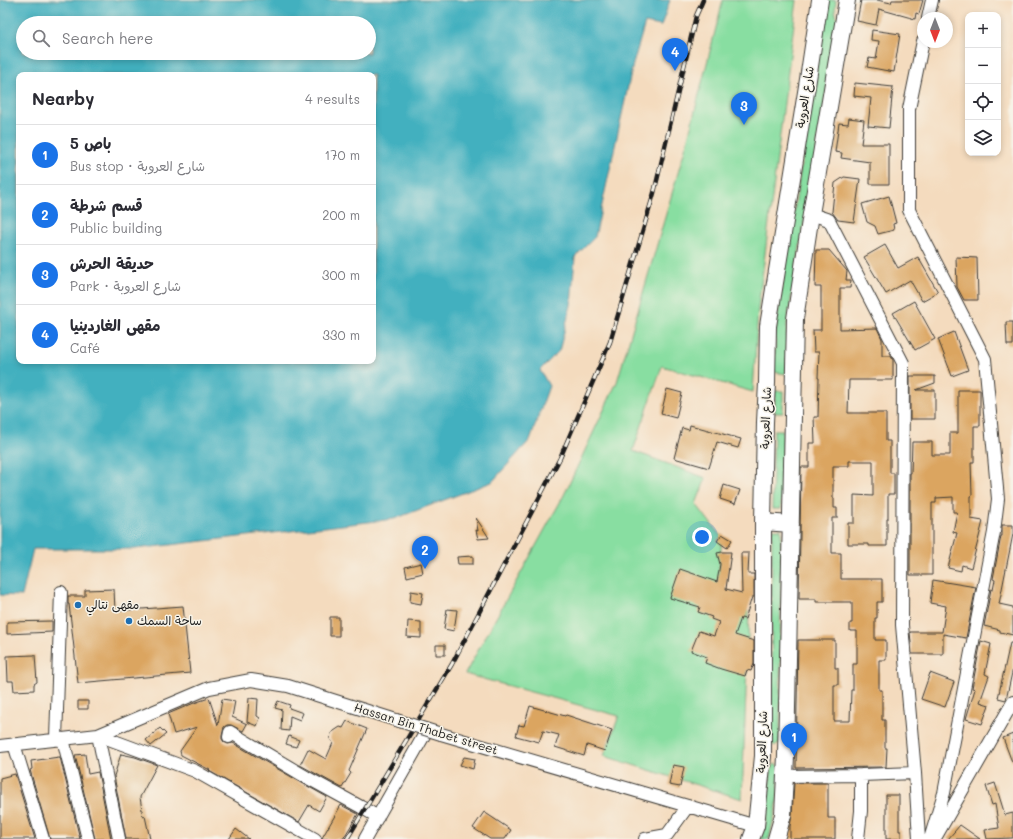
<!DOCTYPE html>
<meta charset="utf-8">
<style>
:root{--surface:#fff;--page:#f7f7f7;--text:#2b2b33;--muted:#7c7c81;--line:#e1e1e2;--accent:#1a73e8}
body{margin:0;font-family:Mali,"Playpen Sans Arabic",sans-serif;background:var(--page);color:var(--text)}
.controls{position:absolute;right:12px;top:12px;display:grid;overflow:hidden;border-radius:8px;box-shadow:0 2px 6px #0003}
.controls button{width:36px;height:36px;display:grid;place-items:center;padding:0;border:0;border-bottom:1px solid var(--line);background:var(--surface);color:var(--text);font:20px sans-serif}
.compass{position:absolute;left:917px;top:12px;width:36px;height:36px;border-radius:50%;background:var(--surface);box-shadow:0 2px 6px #0003;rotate:180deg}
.you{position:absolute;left:702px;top:537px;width:14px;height:14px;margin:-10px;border:3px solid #fff;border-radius:50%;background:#1a73e8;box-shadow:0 0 0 6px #1a73e833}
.badge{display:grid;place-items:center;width:26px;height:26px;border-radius:50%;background:var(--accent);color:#fff;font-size:13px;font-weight:700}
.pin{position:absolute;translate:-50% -33px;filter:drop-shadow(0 1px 2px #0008)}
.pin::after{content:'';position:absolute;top:21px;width:14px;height:12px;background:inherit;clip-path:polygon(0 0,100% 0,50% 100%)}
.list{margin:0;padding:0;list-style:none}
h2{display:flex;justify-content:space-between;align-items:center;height:52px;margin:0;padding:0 16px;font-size:17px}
h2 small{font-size:13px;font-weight:400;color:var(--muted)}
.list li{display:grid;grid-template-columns:26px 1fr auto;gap:12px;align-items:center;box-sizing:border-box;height:60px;padding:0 16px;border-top:1px solid var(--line)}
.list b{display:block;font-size:15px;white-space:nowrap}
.list p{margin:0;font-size:13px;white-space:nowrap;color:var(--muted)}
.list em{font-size:13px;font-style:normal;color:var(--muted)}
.icon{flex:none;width:22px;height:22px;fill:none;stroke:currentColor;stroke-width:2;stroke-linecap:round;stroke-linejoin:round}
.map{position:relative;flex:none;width:1013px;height:839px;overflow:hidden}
.search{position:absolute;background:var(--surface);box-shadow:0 2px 6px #0003;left:16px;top:16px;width:360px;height:44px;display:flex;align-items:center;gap:10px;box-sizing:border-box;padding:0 14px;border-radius:22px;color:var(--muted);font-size:15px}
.panel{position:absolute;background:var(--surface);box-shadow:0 2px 6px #0003;left:16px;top:72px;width:360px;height:292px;border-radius:8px}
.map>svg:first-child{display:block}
</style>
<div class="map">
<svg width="1013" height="839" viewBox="0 0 1013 839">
<rect width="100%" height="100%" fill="#f7f3e8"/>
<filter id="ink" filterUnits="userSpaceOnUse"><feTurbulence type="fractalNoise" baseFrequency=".025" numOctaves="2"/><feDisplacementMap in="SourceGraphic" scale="8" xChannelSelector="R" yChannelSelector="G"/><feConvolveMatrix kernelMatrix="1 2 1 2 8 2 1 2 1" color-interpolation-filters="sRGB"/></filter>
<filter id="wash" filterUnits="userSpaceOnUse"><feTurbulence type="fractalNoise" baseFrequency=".012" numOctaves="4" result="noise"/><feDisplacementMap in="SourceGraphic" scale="16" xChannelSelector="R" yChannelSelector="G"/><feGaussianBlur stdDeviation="0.9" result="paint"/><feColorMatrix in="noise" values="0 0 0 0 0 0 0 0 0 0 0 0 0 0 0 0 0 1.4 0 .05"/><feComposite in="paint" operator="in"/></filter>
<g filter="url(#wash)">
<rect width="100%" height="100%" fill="#f4dbbe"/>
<path fill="#88dea1" stroke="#527d5e" d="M723,0H797L758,309L753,392L662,366L633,451L706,478L696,504L722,538L718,583L749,612L742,799L604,756L619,716L465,674L564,495L617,382L687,142Z
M827,0H836L835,11L838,21L787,323L786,374L774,372L776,327Z
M775,391H783V413H775Z
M774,430H783L781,509H772Z
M772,529H781L780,743C777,746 775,746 771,744Z
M776,764L780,767L777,805L769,839H761L766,822L771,769L773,765Z"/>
<path fill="#42b0bf" stroke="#2f666e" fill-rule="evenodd" d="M0,0H670L661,26L645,23L633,64L595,237L575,257L571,305L559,351L540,370L549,386L530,440L492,482L394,519L135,549H33L22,596L0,595ZM23,23H369V53H23ZM19,75H373V361H19Z"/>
<g id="blocks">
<path fill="#dba560" d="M861,0H877L891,3L892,0H923L919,14L916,13L915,19L879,9L876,25L857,21Z
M872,30L900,34L894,72L867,67L869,58L876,59L879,41L871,40Z
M855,83L893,87L889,128L868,126L871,98L854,96Z
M849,118L864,120L861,144H889V184H870V162L841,158L842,153L835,152L839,123L848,124Z
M844,177L860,179L854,222L838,220L832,212L835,183Z
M889,196L896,223L893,224L894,230L878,234L875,226L867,222L862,204Z
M885,245L898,268L918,257L938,292L922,301L910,280L886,294L864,257Z
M816,250H829L847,271L846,280H851L850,288H840V329L877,328L882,339V356H891L893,360V380H849L848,413H886V441H890V473H894V494H888V519H887V546H869V544H848V523H854V495L873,496V461H849V466H833V498H834V508H837V518H832V553H841V579H882V602H877V618H875V640H886V660H879V690H882V720H885V748H887L886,767L796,768L798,640H835V668H838V685H834V721H850L851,690H853V664H857V631H850V623H852V602H816V599H799L801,467H809V443H815L814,417H818L819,378H818L819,352H814L813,330H821V287H815Z
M956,257L977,258L978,300H964L957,287Z
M914,301L935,339L915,350L893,313Z
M1006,322H1013V345H1007Z
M954,332L968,370L952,376L938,339Z
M910,376H935V383L916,390H935V419H910Z
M667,389L682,393L676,418L661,414Z
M958,390H980V426H974V462H971L972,496H971V519L983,521L979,537L971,568L962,565L961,571L948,568L957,533L953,532L957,512H953V497L936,498V503H932V575H910V473H911L912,442H932V455H950V433H958Z
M690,425L741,439L738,448L717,442L709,468L674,458L682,428L689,430Z
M724,485L740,490L735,504L720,499Z
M476,518L486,533L489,538L478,539L476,530L478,531Z
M1002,525H1013V534L999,604L1013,607V635L1000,632V630L984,626L991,589L993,590L995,580L993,579L1001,536H1002Z
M722,534L732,540L727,548L717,541Z
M722,552H731L726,589L742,593L741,553H749L748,574H754V597H752L745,619L741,618L735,635L754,641V664L751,671L747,670L745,676L721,669L705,663L707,657L691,651L699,631L714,636L719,622L711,619L712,617L698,612L700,607L670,598L680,569L717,582L720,564L717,553Z
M473,556V564H458L457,557Z
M421,563L423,573L407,577L405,567Z
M933,580L976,587L966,638L943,634V654H912L910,632H942L946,606L930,603Z
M114,589L115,611L183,606L190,673L78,683L69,604H68V596H85V590Z
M411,591L423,593L421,604L410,602Z
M447,609L457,610L454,631L444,629Z
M330,617H339V636H330Z
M52,621V632L7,634V622Z
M408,621L421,622V638L407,637Z
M981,641L991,644L985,674L989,676L980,702L989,705L982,724L966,719L975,689L972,688Z
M1010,643H1013V668L1006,700L998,698Z
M436,645H445V655H436Z
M35,655L37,682L34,684V690L14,691L13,681H8L7,656Z
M930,673L954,682L945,707L921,699Z
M209,698L218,725L222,699L235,701L232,717L247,724L243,731L231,725H227L224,727L222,736V739L224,742L228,744L233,743L302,783L327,797L319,811L309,805L299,822L209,771L210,770L181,755L180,751L197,727L174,734L168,714L194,703Z
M249,698L258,699L257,716L260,718L257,726L247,722Z
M78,701H88V709H78Z
M278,701L290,705L289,708L303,713L300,720L290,716L289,731L281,730L282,710L275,708Z
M530,706L565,716L566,715L612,730L605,751L587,745L584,756L555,747L559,735L543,731L539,742L516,736L519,725L524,726Z
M347,721L367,729L349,771L351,773L342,788L300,765L308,749L326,759L333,743L330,739L331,733L340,727L343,728Z
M160,728L166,734L151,746L146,740Z
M1013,734V762H1012L1003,738Z
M289,736L299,740L296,747L286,744Z
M85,754L88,774L98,772L111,839H95L75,755Z
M121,754L135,757L157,765L140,797L143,817L145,816L150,839H126L114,776Z
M59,757H60L80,839H50L30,770L32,769L31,761Z
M464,757L475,759L473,769L460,765Z
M673,765L684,767L680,787L669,785Z
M15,774L35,839H0V778Z
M794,783H828V818H835V839H790V826L792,815Z
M995,783L1005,815L1013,813V838L987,839L985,830L999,828L995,804L992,805L986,786Z
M886,795H899V831H901V839H886Z
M341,805L358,814L343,839H322V838Z
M484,812L511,830L505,839H490L473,828Z
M960,825L980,839H948Z
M236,829L249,839H229Z"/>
</g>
</g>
<g filter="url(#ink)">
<use href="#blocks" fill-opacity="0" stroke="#3c3934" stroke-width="1"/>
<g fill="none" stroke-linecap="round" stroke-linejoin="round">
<g stroke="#3c3934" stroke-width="14">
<path id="minor" d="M928,18L932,0
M923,41L909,109V210L985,359L998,499L994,532L944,793L930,839
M811,214L829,220L903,363L902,625L915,773L919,839
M441,734L756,826
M98,735L209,688L251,680L288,686L396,720
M98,735L119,839
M229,737L230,732L306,777L361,807L378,817
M56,739L61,592
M63,739L88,839
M14,744L43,839
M0,746L98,735L195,771L315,839
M785,776L861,775L915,773
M935,838L1013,702
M365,839L427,730
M645,839L667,835L688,806
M858,839L861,811V775"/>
</g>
<g stroke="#3c3934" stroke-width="18">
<path id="major" d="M763,522L791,524
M751,839L756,826L763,756V522L765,422L767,383L768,326L807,86L820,0
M776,839L783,815L786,756L795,319L811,214L847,0"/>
</g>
<use href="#minor" stroke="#fff" stroke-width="12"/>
<use href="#major" stroke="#fff" stroke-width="16"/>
<g stroke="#1c1c1c" stroke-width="4.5">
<path id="rail" d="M347,839L452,664L560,458L610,342L654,193L696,16L703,0"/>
</g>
<use href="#rail" stroke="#f7f3e8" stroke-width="3" stroke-dasharray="9" stroke-linecap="butt"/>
<g stroke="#3c3934" stroke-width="14" stroke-linecap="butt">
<path id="minor-bridge" d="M396,720L441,734"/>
</g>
<use href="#minor-bridge" stroke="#fff" stroke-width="12"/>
</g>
</g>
<g fill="#1f6fb2" stroke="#f7f3e8" stroke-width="1.5">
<circle cx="78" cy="605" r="4"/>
<circle cx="129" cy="621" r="4"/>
</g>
<g text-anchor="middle" stroke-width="3" stroke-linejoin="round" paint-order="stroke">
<g font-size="12" fill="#1c1c1c" stroke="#f7f3e8">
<text transform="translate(805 97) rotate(-81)" y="4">شارع العروبة</text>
<text transform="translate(766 418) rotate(-88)" y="4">شارع العروبة</text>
<text transform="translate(426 729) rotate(17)" y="4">Hassan Bin Thabet street</text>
<text transform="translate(762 742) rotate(-88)" y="4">شارع العروبة</text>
</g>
<g font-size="12" fill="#1c1c1c" stroke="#f7f3e8" text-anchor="start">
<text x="86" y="609">مقهى نتالي</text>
<text x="137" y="625">ساحة السمك</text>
</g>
</g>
</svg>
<div class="controls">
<button>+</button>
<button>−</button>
<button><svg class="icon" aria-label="locate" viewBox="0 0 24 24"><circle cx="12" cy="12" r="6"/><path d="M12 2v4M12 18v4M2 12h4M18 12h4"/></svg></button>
<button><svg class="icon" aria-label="layers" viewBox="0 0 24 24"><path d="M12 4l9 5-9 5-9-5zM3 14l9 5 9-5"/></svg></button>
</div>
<svg class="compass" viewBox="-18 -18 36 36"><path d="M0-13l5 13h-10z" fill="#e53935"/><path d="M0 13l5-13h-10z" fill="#7c7c81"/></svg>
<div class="you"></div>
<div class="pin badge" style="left:794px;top:756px">1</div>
<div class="pin badge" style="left:425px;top:569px">2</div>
<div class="pin badge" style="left:744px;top:125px">3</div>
<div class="pin badge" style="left:675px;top:71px">4</div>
<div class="search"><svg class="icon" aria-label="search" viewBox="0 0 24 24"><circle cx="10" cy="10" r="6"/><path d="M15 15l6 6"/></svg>Search here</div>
<section class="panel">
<h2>Nearby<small>4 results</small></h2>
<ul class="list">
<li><span class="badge">1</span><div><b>باص 5</b><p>Bus stop · شارع العروبة</p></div><em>170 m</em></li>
<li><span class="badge">2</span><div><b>قسم شرطة</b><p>Public building</p></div><em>200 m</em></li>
<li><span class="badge">3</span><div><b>حديقة الحرش</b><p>Park · شارع العروبة</p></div><em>300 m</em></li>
<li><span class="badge">4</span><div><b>مقهى الغاردينيا</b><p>Café</p></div><em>330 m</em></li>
</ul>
</section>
</div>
